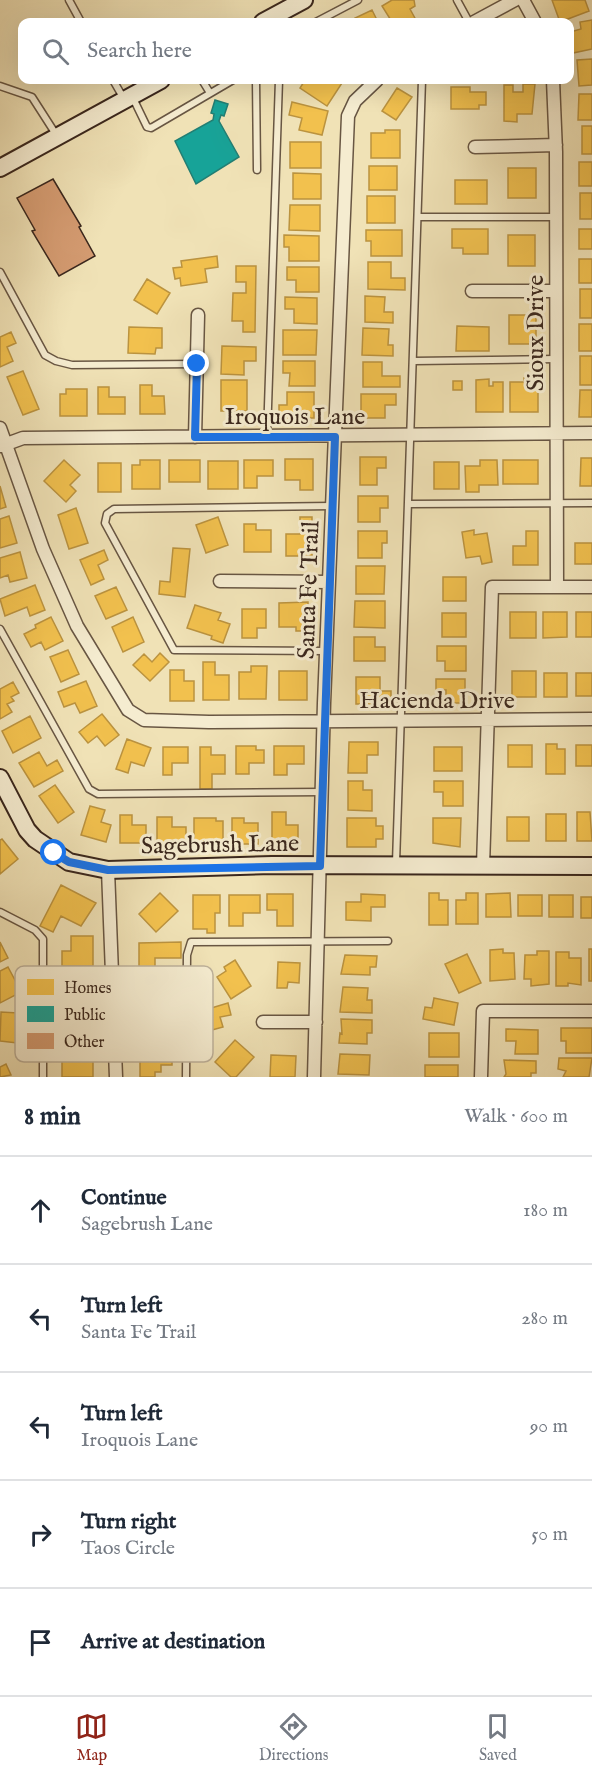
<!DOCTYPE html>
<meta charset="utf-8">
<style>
:root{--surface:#fff;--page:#f6f6f7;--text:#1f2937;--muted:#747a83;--line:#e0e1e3;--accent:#8f2418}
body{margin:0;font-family:"IM FELL English",serif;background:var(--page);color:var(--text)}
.stop{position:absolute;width:18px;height:18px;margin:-14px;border:4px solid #1a73e8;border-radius:50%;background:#fff}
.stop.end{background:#1a73e8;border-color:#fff;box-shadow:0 2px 6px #0008}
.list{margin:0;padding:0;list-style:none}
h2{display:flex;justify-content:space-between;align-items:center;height:78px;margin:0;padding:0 24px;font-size:26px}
h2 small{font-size:20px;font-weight:400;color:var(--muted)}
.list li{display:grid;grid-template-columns:39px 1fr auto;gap:18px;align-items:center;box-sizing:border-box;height:108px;padding:0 24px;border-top:2px solid var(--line)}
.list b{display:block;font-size:22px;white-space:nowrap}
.list p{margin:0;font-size:20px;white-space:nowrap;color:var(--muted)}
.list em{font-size:20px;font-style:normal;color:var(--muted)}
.icon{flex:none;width:33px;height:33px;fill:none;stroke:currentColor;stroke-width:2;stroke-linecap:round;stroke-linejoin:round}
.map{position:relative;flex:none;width:592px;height:1077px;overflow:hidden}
.search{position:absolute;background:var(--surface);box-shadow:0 6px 24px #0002;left:18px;right:18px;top:18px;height:66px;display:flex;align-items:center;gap:15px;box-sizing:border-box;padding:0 21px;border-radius:12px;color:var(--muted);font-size:22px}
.sheet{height:618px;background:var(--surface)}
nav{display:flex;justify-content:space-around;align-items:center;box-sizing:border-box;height:84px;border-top:2px solid var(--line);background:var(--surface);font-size:16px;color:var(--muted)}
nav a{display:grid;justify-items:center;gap:3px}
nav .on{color:var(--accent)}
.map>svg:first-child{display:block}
</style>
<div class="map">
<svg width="592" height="1077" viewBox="0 0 592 1077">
<rect width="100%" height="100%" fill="#f0e2b6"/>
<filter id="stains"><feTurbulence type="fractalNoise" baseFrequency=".00333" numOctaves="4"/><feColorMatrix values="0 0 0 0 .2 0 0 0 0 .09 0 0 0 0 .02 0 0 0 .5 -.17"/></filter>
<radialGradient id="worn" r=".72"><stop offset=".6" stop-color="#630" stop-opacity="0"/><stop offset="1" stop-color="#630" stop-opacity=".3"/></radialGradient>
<path fill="#f2c14e" stroke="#bb933f" stroke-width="1.5" d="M392,0H414L415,6L410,9L416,20L392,22L382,6Z
M552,0H585L589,11L560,22Z
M372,10L378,22H357L355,18Z
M592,20V49L573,53L570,32L581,29L580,22Z
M592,59V85L579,86L577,60Z
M305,80H337L342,83L327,106L300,88Z
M523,84H535L532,114H517V122L504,121V85H513V92H523Z
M451,87H470V92H486V105H479V109H451Z
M397,88L412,97L396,120L382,111Z
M579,94H592V120H578Z
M292,102L328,111L322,135L299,130L302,118L289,115Z
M582,126H592V154H582Z
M385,130H400V158H371V133H385Z
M290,142H321V168H290Z
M579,162H592V186H579Z
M369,166H397V190H369Z
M508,168H536V198H508Z
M293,173L321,174V199H293Z
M455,180H487V204H455Z
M580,193H592V219H580Z
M367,196H395V223H367Z
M290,205H320V231L289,230Z
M452,229H488V254H463V248H452Z
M579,229H592V249H579Z
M366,230H402V256H371V241H366Z
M284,235L319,236V261H289V247H284Z
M508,235H535V266H508Z
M217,256L218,267L205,269L207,282L181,286L180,278L175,279L173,268L182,267L181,261Z
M579,259H592V283H579Z
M368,262H391V278H405V290L368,289Z
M236,266H256L255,332H243V321H232L233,293H246V282H236Z
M287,267H319V292H296V280H287Z
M147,279L170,293L157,314L134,300Z
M580,289H592V318H580Z
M365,296L385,297L384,312H393V323L365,322Z
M285,297L317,298V324L294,323V309H285Z
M509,315H536V344H509Z
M579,324H592V351H579Z
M457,326L489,327V351H456Z
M129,327L162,328V348H156L155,354L128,353Z
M363,328L389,329L388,345H393V356L362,355Z
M283,330H317L316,355H283Z
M11,332L16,343L7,347L13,361L0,367V337Z
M222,346L256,347V361H244V375L221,374Z
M580,356H592V385H580Z
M283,361H315V386H289L290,373H283Z
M363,362H382V376H400V387H363Z
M23,371L39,409L23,415L7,377Z
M524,378H538V412H510V382H524Z
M489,379V386H493V382H503V412H476V380Z
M221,380H247V411H221Z
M453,381H462V390H453Z
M140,385H152V396H164L165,414H140Z
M98,387H109V397H125V414H98Z
M66,389H87V416H60V394H66Z
M580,390H592V417H579Z
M287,392H314V418H279V405H287Z
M361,394H396V405H385V418H361Z
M360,457H386V468H377V485H360Z
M581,458H592V486H580Z
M285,459H313V490H300V480H285Z
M64,460L80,475L70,485L76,491L66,502L44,481Z
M140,460H160V489H132V465H140Z
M169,460H200V482H169Z
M244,460H273V476H257V488H244Z
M480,460H497L498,485H479V492H466L465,466H480Z
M503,460H538V484H503Z
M208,461H238V489H208Z
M434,462H459V489H434Z
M98,463H121V492H98Z
M0,486L6,507L0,509Z
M358,496H388V508H380V522H358Z
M76,508L88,543L69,549L58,515Z
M9,516L17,543L0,548V519Z
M218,517L228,545L206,553L196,525Z
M300,517H312V556H286V534H300Z
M244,524H256V530H271V552H244Z
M474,530V535L487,533L492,562L482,564L480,556L466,558L462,532Z
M358,531H387V543H382V558H358Z
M526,531H538V565H513V546H526Z
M575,543H592V564H575Z
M173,548L190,549L185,597L159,594L160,581L170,582Z
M104,550L108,560L98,565L104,579L91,585L80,560Z
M20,552L27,578L10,582L8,575L0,578V558Z
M356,566H385L384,594H356Z
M443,577H466V601H443Z
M35,585L45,610L30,616L27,607L5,616L0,599Z
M116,587L127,610L106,619L95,596Z
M355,601H385V628L354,627Z
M308,602V631H296V627H279V603Z
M195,605L221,613L218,620L230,624L223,643L211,639L212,636L187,628Z
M242,609H266V628H257V638H242Z
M510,612H536V638H510Z
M543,612H567V637L543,638Z
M576,612H592V637H576Z
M442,613H466V637H442Z
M51,617L63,641L45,650L41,642L31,647L24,634L36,628L35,625Z
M133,617L144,642L123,652L112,627Z
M354,637H375V647H385V661H354Z
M437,646H466V671H445V661H437Z
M68,650L79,674L61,682L50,657Z
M160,653L169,662L150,681L133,665L144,654L152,662Z
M203,662H215V675H229V700H203Z
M251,666H267L266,699H239V672H251Z
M170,670H184V681H194V701H170Z
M279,671H307V700H279Z
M512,671H536V697H512Z
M544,673H567V697H544Z
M576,673H592V696H576Z
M356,677H380V691H391V704H356Z
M436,679H465V703H446V690H436Z
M86,681L97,706L80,713L75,703L64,707L58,692Z
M13,682L19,693L11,697L14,701L7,704L12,712L0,719V689Z
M102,714L119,735L105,746L97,736L88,743L79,732Z
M30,716L41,738L13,753L2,731Z
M127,739L151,748L144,766L131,762L128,773L116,769Z
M349,742H378V755H367V773H348Z
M546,744H557V749H565V774H546Z
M508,745H532V767H508Z
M576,745H592V766H576Z
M236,746H256V750H264V763H249V774H236Z
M274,746H304V764H287V775H274Z
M163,747H188V763H172V775H163Z
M200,747H211V755H225V774H212V789H200Z
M434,747H462V771H434Z
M39,752L47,766L57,760L63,771L34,787L19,763Z
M348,781H363V790H372V811L348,810Z
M434,781H463V806H443V792H434Z
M55,785L74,812L58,823L39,796Z
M90,806L105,810L101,822L111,825L106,842L81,835Z
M272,812H286V825H298V844H272Z
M577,812H590L592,841H577Z
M546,814H566V841H546Z
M120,815H132V825H146V843H120Z
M157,817H172V827H186V844H157Z
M507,817H529V841H507Z
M194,818H216V821H223V842H194Z
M232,818H244V823H258V844H232Z
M347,818H376V826H383V839H376V847H347Z
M433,818H461L460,847L433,843Z
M2,839L18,859L0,874V840Z
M61,885L96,903L81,926L61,916L53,932L40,926Z
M160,893L178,911L156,932L139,914Z
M429,893H439V900H448V925H429Z
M466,893H478V924H456V900H466Z
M510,893L511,917H486V894Z
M267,894H293V926H277V910H267Z
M361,894L385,895V907H371V921L346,920V902H361Z
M193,895H220V913H215V933H207V929H193Z
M229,895H260V913H243V926H229Z
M518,895H542V916H518Z
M549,895H573V917H549Z
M581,897H592V918H581Z
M71,936H93V966H62V951H71Z
M0,942L8,958L0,962Z
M181,942V958H155V968L139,969V943Z
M503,949V953H514L515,979L490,981V950Z
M589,949H592V981H589Z
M537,951H549V984L531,986V979H524L525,955H537Z
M556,952H569V958H581V985L568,983V986H556Z
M467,954L481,983L459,993L445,964Z
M345,955L377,956L376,967H370V975L341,974Z
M235,960L251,986L231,999L217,977L226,971L224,967Z
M278,962L300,963L299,983L288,982L287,988H277Z
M8,967L16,982L21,979L27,989L0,1003V971Z
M343,987L368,988L367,1000H372V1013L340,1012Z
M434,998L458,1003L454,1025L423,1019L425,1007L432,1008Z
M228,1003L231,1015L220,1017L223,1027L201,1033L198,1012Z
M18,1008L30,1009L26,1044L0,1041L1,1012L18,1013Z
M341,1019L372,1020V1033H367V1044L339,1043L340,1033L342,1034Z
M561,1028H592V1053H566V1041H561Z
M506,1029L538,1030V1054H515L516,1041H506Z
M429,1033H459V1057H429Z
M235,1040L254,1057L236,1077H231L215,1062Z
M71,1046H93V1077H62V1060H71Z
M140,1053H172V1065H161V1072H155V1077H140Z
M340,1054L370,1055L369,1075L338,1074Z
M271,1055L296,1056L295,1077H270Z
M559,1058H592L589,1077H563L566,1071L558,1069Z
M504,1060L536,1061V1073H531V1077H504L506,1074Z
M6,1064L11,1075L0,1077V1067Z
M425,1065H458V1077H425Z"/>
<path fill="#17a398" stroke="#227e73" stroke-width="1.5" d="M215,100L228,104L224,116L221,115L219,121L239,157L196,184L175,141L213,120L214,114L211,113Z"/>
<path fill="#d49b71" stroke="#3a271d" stroke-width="1.5" d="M53,179L81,226L79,227L95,256L59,276L32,231L35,230L17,198Z"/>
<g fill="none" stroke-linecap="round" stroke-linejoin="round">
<g stroke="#685643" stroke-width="9">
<path id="lane" d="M69,0L81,22
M457,0L469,22
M316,22L358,0
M113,80L124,99
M202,80L210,93
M256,80L257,170
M0,86L32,97L57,136
M132,96L147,127L151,128L233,80
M418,217H556
M0,272L45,355L56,361L72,365L197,364
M414,361L556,359
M267,436L279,80
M409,504L592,503
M0,629L89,789L98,794L323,792
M326,651L174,650L105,523L107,514L114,509L332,506
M396,863L422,80
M0,912L35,930L43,939V1077
M186,1077L187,955L191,942L388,941"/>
</g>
<g stroke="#685643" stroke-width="15">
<path id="street" d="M523,0L535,22
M474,22L515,0
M553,80L556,152L557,587
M475,147L556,145
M472,291H556
M0,428L43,549L77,626L128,710L144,720L209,722L592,719
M195,437L198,315
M1,446L23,438L592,433
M220,581L329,582
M483,866L492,587H592
M108,870L116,1077
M263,1022H316
M314,1077L324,703L348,116L355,101L377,80
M481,1077L483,1011H592"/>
</g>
<g stroke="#3a271d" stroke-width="20">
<path id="secondary" d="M263,22L304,0
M0,168L161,80
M0,778L27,830L35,839L69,862L108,870L272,865L592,866"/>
</g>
<use href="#lane" stroke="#f5ecd0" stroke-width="6"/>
<use href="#street" stroke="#f5ecd0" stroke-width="12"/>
<use href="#secondary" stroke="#f5ecd0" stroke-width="16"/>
</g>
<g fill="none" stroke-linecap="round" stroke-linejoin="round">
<path stroke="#1a73e8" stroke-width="8" d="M54,853L69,862L108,870L320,866L335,437H195L197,364"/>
</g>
<g text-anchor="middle" stroke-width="6" stroke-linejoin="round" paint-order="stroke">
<g font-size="24" fill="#3a271d" stroke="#f5ecd0">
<text transform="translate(535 333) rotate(-90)" y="8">Sioux Drive</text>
<text x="295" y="424">Iroquois Lane</text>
<text transform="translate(308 590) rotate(-88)" y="8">Santa Fe Trail</text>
<text x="437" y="708">Hacienda Drive</text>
<text transform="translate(220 844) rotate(-1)" y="8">Sagebrush Lane</text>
</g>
</g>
<rect x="15" y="966" width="198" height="96" rx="9" fill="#f5ecd0" stroke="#bdb19a" stroke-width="1.5"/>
<rect x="27" y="979" width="27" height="16" fill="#f2c14e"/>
<rect x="27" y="1006" width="27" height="16" fill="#17a398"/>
<rect x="27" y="1033" width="27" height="16" fill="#d49b71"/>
<g font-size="16" fill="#3a271d">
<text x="64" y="993">Homes</text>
<text x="64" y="1020">Public</text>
<text x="64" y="1047">Other</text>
</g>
<rect width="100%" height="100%" filter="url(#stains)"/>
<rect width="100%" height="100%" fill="url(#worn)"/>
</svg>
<div class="stop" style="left:54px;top:853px"></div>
<div class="stop end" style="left:197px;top:364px"></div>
<div class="search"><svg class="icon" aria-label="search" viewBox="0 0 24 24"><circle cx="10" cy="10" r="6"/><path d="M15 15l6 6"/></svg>Search here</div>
</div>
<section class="sheet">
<h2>8 min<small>Walk · 600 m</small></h2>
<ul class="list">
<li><svg class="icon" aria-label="ahead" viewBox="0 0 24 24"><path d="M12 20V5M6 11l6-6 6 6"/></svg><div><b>Continue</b><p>Sagebrush Lane</p></div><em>180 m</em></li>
<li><svg class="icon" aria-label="left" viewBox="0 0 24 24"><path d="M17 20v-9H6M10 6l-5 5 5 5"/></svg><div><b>Turn left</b><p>Santa Fe Trail</p></div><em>280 m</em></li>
<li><svg class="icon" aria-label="left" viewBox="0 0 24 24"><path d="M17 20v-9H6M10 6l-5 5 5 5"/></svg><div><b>Turn left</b><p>Iroquois Lane</p></div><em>90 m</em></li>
<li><svg class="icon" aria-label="right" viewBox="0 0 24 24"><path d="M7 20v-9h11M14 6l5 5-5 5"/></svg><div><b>Turn right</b><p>Taos Circle</p></div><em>50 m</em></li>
<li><svg class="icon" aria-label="arrive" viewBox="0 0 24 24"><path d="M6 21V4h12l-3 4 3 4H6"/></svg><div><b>Arrive at destination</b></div></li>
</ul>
</section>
<nav>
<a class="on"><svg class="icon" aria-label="map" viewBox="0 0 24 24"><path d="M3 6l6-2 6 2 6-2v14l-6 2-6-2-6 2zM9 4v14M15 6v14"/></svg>Map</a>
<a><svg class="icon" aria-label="directions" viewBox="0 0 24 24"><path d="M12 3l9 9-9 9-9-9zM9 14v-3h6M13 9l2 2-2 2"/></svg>Directions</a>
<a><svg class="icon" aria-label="saved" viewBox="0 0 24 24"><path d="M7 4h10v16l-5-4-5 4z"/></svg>Saved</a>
</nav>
